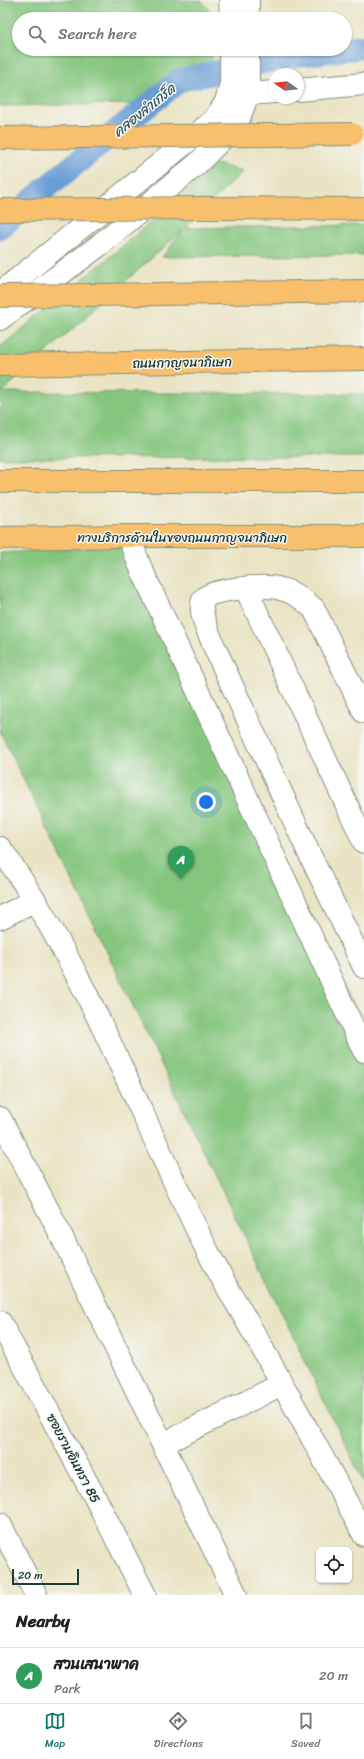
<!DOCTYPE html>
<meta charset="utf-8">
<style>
:root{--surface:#fff;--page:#f6f6f6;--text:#202124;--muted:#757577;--line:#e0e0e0;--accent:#0f766e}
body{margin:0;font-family:Sriracha,"Playpen Sans Thai",sans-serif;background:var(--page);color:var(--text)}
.controls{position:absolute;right:12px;bottom:12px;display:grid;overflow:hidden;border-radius:6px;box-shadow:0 1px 3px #0004}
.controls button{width:36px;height:36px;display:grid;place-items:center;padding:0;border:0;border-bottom:1px solid var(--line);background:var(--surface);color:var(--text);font:20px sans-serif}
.compass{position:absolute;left:268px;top:68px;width:36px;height:36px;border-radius:50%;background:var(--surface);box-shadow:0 1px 3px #0004;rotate:284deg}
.scale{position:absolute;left:12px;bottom:10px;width:67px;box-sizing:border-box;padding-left:4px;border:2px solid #1f3d34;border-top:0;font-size:11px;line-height:14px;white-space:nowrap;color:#1f3d34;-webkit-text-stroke:3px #f6f6f2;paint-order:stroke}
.you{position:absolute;left:206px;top:802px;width:14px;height:14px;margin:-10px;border:3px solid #fff;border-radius:50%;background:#1a73e8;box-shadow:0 0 0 6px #1a73e833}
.badge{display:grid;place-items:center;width:26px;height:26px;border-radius:50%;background:var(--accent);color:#fff;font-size:13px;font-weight:700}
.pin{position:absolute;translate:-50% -33px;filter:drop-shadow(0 1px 2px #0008)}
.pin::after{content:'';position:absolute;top:21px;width:14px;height:12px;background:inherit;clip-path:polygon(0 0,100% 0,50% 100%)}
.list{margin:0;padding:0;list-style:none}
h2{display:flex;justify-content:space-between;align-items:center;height:52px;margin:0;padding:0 16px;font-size:17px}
h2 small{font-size:13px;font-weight:400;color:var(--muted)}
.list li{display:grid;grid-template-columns:26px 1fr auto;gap:12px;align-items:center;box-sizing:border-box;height:56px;padding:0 16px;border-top:1px solid var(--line)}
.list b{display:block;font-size:15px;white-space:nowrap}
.list p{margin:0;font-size:13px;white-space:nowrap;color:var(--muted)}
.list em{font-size:13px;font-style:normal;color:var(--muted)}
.icon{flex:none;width:22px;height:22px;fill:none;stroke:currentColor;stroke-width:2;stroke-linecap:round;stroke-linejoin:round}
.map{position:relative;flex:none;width:364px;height:1595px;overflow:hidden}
.search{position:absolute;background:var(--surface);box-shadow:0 1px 3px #0004;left:12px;right:12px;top:12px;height:44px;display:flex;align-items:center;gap:10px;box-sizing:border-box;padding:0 14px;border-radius:22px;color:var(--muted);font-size:15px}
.sheet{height:108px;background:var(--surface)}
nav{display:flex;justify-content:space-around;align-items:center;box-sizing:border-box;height:56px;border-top:1px solid var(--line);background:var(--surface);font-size:11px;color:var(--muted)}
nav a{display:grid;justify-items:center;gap:2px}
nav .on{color:var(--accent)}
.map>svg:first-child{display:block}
</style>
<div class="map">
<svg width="364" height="1595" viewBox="0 0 364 1595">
<rect width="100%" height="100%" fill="#f6f6f2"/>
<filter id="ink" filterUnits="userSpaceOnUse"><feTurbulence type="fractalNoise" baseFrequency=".025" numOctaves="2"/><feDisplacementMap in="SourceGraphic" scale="8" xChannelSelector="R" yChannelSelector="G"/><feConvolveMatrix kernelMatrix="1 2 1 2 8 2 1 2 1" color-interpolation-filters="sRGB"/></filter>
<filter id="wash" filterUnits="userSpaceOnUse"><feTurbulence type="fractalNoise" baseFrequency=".012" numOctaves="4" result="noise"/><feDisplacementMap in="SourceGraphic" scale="16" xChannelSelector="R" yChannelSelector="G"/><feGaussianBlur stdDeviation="0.9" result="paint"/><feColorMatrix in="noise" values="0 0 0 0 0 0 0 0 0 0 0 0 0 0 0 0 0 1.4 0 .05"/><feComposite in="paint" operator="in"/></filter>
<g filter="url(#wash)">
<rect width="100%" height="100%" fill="#eae4c5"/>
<path fill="#85c67e" stroke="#528259" d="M0,0H201L213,15V19H19V49H212V67L172,76L139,104L0,106Z
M216,164L243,171L186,228L364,225V255L162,257L183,230L2,392L364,394V457L0,458V347L118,250Z
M124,546L364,1026V1483L0,731V553Z"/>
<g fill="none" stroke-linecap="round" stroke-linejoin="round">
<path stroke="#699dd5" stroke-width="24" d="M0,228L53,182L180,80L296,55L364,47"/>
</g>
</g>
<g filter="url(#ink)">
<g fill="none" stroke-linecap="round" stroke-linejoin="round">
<g stroke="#84907c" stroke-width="24">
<path id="minor" d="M230,0L231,19
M248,19V0
M298,90L364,84
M248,94L274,92
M0,293L214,120L226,102L231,83V49
M0,319L97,247L196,165L237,124L248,94V49
M128,536L140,566L364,1051
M246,589L364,842
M364,712L314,609C303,599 293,591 277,588C266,585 207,589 203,600C198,613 209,632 213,644L308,851L364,967
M0,848C90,974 141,1121 211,1258C227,1288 245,1317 261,1346C296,1409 331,1471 364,1535
M0,918L35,900
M0,1118L58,1229L236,1595
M0,1322L99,1505L145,1595
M163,1444L282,1384
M0,1524L36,1595"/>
</g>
<g stroke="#84907c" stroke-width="24">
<path id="major" d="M0,538L128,536H364"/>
</g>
<g stroke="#84907c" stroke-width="24">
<path id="highway" d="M202,208L364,209
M92,295L364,291
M0,365L364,359
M0,481H364"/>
</g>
<use href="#minor" stroke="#fff" stroke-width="22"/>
<use href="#major" stroke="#f8bf6c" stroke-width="22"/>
<use href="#highway" stroke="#f8bf6c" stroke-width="22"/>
<g stroke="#84907c" stroke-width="24" stroke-linecap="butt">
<path id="major-bridge" d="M0,138L352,134"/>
</g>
<g stroke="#84907c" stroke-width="24" stroke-linecap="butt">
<path id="highway-bridge" d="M0,210L202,208
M0,296L92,295"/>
</g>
<use href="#major-bridge" stroke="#f8bf6c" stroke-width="22"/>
<use href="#highway-bridge" stroke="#f8bf6c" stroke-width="22"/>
</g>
</g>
<g text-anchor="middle" stroke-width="3" stroke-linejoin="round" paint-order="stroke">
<g font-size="13" fill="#1f3d34" stroke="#f6f6f2">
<text transform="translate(182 362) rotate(-1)" y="5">ถนนกาญจนาภิเษก</text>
<text x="182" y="542">ทางบริการด้านในของถนนกาญจนาภิเษก</text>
<text transform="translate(74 1458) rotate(62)" y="5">ซอยรามอินทรา 85</text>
</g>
<g font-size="14" font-style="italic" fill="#355a64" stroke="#f6f6f2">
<text transform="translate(144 110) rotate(-39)" y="5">คลองลำเกร็ด</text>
</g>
</g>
</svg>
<div class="controls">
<button><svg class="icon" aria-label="locate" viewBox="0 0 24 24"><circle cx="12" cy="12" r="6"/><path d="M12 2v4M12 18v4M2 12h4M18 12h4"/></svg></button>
</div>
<svg class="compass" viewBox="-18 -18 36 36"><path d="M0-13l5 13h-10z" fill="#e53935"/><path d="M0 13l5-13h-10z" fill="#757577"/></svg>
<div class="scale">20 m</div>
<div class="you"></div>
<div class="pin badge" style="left:181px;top:879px;background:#2e9e5b">A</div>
<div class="search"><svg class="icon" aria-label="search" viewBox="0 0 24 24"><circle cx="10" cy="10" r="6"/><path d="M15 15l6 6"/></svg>Search here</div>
</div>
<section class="sheet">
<h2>Nearby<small></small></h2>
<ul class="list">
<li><span class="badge" style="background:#2e9e5b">A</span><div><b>สวนเสนาพาค</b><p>Park</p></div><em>20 m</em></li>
</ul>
</section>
<nav>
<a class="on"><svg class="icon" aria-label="map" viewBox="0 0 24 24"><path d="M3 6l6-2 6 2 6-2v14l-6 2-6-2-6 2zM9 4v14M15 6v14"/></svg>Map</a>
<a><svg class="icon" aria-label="directions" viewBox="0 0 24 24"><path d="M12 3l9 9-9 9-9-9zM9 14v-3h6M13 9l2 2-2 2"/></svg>Directions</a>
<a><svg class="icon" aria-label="saved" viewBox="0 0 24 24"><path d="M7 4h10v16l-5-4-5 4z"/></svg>Saved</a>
</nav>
